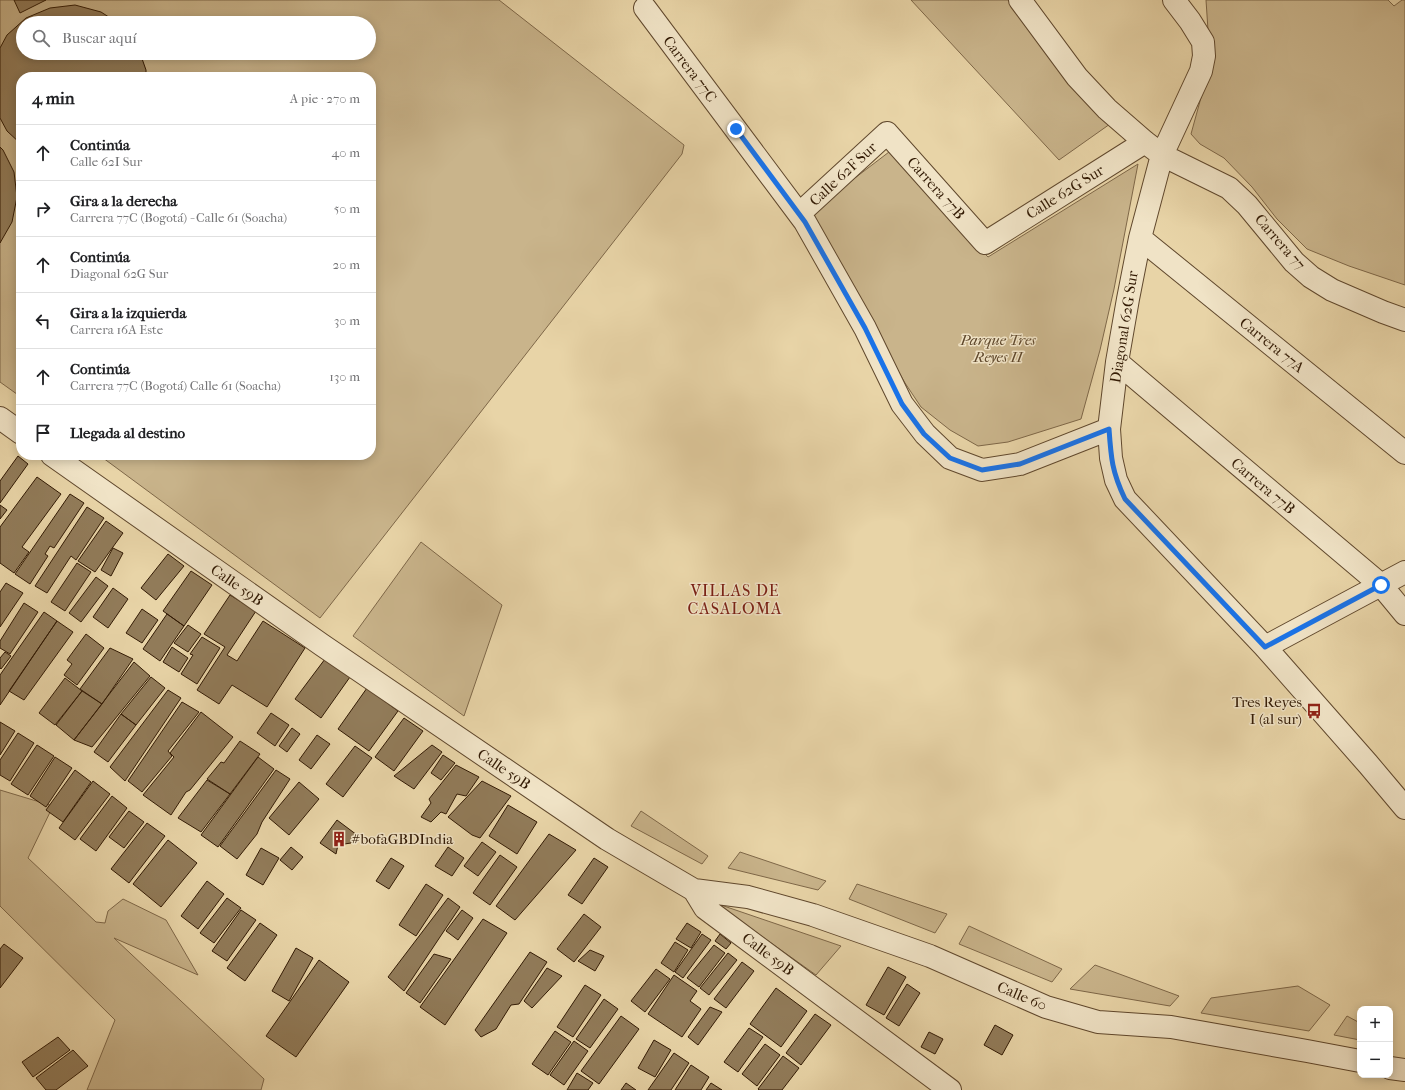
<!DOCTYPE html>
<html lang="es">
<meta charset="utf-8">
<style>
:root{--surface:#fff;--page:#f6f6f6;--text:#202124;--muted:#757577;--line:#e0e0e0}
body{margin:0;font-family:"IM FELL French Canon",serif;background:var(--page);color:var(--text)}
.controls{position:absolute;right:12px;bottom:12px;display:grid;overflow:hidden;border-radius:8px;box-shadow:0 2px 10px #0003}
.controls button{width:36px;height:36px;display:grid;place-items:center;padding:0;border:0;border-bottom:1px solid var(--line);background:var(--surface);color:var(--text);font:20px sans-serif}
.stop{position:absolute;width:12px;height:12px;margin:-9px;border:3px solid #1a73e8;border-radius:50%;background:#fff}
.stop.end{background:#1a73e8;border-color:#fff;box-shadow:0 1px 4px #0008}
.list{margin:0;padding:0;list-style:none}
h2{display:flex;justify-content:space-between;align-items:center;height:52px;margin:0;padding:0 16px;font-size:17px}
h2 small{font-size:13px;font-weight:400;color:var(--muted)}
.list li{display:grid;grid-template-columns:26px 1fr auto;gap:12px;align-items:center;box-sizing:border-box;height:56px;padding:0 16px;border-top:1px solid var(--line)}
.list b{display:block;font-size:15px;white-space:nowrap}
.list p{margin:0;font-size:13px;white-space:nowrap;color:var(--muted)}
.list em{font-size:13px;font-style:normal;color:var(--muted)}
.icon{flex:none;width:22px;height:22px;fill:none;stroke:currentColor;stroke-width:2;stroke-linecap:round;stroke-linejoin:round}
.map{position:relative;flex:none;width:1405px;height:1090px;overflow:hidden}
.search{position:absolute;background:var(--surface);box-shadow:0 2px 10px #0003;left:16px;top:16px;width:360px;height:44px;display:flex;align-items:center;gap:10px;box-sizing:border-box;padding:0 14px;border-radius:22px;color:var(--muted);font-size:15px}
.panel{position:absolute;background:var(--surface);box-shadow:0 2px 10px #0003;left:16px;top:72px;width:360px;height:388px;border-radius:16px}
.map>svg:first-child{display:block}
</style>
<div class="map">
<svg width="1405" height="1090" viewBox="0 0 1405 1090">
<rect width="100%" height="100%" fill="#e8d4a7"/>
<filter id="stains"><feTurbulence type="fractalNoise" baseFrequency=".005" numOctaves="4"/><feColorMatrix values="0 0 0 0 .2 0 0 0 0 .09 0 0 0 0 .02 0 0 0 .5 -.17"/></filter>
<radialGradient id="worn" r=".72"><stop offset=".6" stop-color="#630" stop-opacity="0"/><stop offset="1" stop-color="#630" stop-opacity=".3"/></radialGradient>
<path fill="#c9b48b" stroke="#7e6748" fill-rule="evenodd" d="M0,0H499L684,145L682,154L320,618L99,455H371V77H21V397L0,382ZM23,23H369V53H23Z
M911,0H1008L1040,41L1077,93L1110,124L1059,160Z
M1206,0H1388L1394,6L1402,0H1405V285L1349,266L1307,249L1277,219L1252,187L1224,158L1200,144L1191,134L1205,83L1209,45Z
M889,152L988,257L1138,164L1114,289L1100,350L1081,419L1008,442L978,446L950,430L921,407L905,383L809,213Z
M421,542L502,605L464,716L353,636Z
M0,790L53,806L28,858L96,922L105,923L108,911L123,899L166,920L198,975L114,938L264,1079L261,1090H87L115,1020L0,906Z
M641,811L708,856L702,864L631,826Z
M740,852L826,881L818,890L728,868Z
M857,884L947,914L935,933L849,899Z
M715,903L841,946L816,975Z
M969,926L1062,969L1052,982L959,944Z
M1095,965L1179,996L1170,1006L1070,989Z
M1298,986L1330,1005L1309,1031L1201,1013L1211,998Z
M1347,1016L1360,1023V1040L1334,1035Z"/>
<path fill="#917b59" stroke="#321a04" d="M14,0H46L20,13Z
M75,5L101,12L118,23H23V53H140L146,70V77H21V144L7,131L0,118V48L7,35L26,18L50,8Z
M0,147L3,150L14,172L17,197L12,222L0,243Z
M18,456L28,464L0,503V481Z
M37,477L61,494L22,547L29,552L14,573L0,563V527Z
M70,494L84,503L54,548L50,546L45,554L48,556L30,584L15,574Z
M0,505L7,510L0,519Z
M87,507L104,518L76,560L71,556L47,593L35,586Z
M106,521L123,533L95,572L78,561Z
M113,548L123,553L111,576L101,570Z
M168,554L184,566L156,600L141,588Z
M77,563L91,572L65,611L51,602Z
M191,571L212,585L184,626L163,611Z
M96,577L108,586L81,622L69,613Z
M6,583L23,593L0,627V592Z
M113,588L128,599L108,628L93,617Z
M230,595L256,611L227,655L237,661L263,621L305,648L267,707L232,685L219,704L197,690L225,647L204,634Z
M24,603L38,612L10,654L0,648V641Z
M142,609L158,620L142,643L126,633Z
M44,612L57,621L0,705V675Z
M167,614L184,626L160,661L143,649Z
M57,621L73,632L24,700L9,691Z
M188,625L201,634L188,652L174,643Z
M86,634L104,648L77,685L64,675L72,664L67,660Z
M202,637L220,648L197,684L181,674L193,655L190,654Z
M172,647L188,658L179,672L163,662Z
M110,648L133,659L102,704L80,689Z
M5,652L11,656L1,669L0,668V658Z
M325,659L350,677L321,718L295,699Z
M134,662L150,676L92,747L74,740Z
M151,677L165,688L136,725L121,714Z
M65,678L82,691L55,725L39,713Z
M367,688L398,711L369,751L338,729Z
M168,690L181,698L125,781L110,767Z
M82,691L102,704L74,740L56,725Z
M182,702L199,712L168,751L172,756L142,792L128,781Z
M201,712L233,737L190,790L186,792L171,815L143,795L174,757L170,753Z
M271,713L289,725L275,746L257,733Z
M121,714L136,725L108,762L94,752Z
M404,718L423,731L394,771L375,757Z
M0,722L15,731L0,755Z
M292,728L300,734L287,752L279,746Z
M18,733L34,743L10,781L0,775V760Z
M317,735L330,744L311,769L299,760Z
M240,741L260,754L230,794L207,779L221,762L224,763Z
M37,745L54,756L28,795L11,784Z
M432,745L442,752L414,789L394,776Z
M355,746L372,758L343,797L326,784Z
M443,755L455,763L441,780L431,773Z
M55,757L72,768L46,807L30,796Z
M258,757L274,769L218,847L201,835Z
M456,765L479,777L466,796L457,794L446,814L441,812L431,822L421,817L431,803L429,799Z
M75,770L91,782L63,822L46,810Z
M276,770L290,779L262,822L257,834L237,859L220,846Z
M207,780L230,794L201,832L178,818Z
M93,781L110,794L75,840L59,828Z
M482,781L511,796L480,838L472,835L448,817Z
M299,782L319,799L289,835L269,818Z
M112,796L127,808L96,851L80,839Z
M508,805L537,822L517,854L489,836Z
M129,811L144,822L124,848L109,837Z
M337,820L357,835L351,843L338,845L336,854L320,843Z
M147,823L165,836L129,883L111,869Z
M549,834L576,850L515,920L496,906Z
M168,840L197,863L161,907L133,884Z
M482,842L496,852L478,876L464,866Z
M291,847L303,857L292,870L280,860Z
M448,847L464,858L452,876L435,866Z
M261,848L279,858L263,885L246,875Z
M500,855L517,867L490,905L473,893Z
M391,858L404,866L389,889L376,881Z
M594,858L608,867L582,904L568,895Z
M207,881L224,894L198,929L181,916Z
M426,884L443,895L416,936L399,925Z
M227,898L241,908L214,943L200,933Z
M448,898L460,907L404,991L388,977Z
M241,910L256,920L227,961L212,951Z
M462,910L473,918L458,940L446,931Z
M584,914L601,927L574,962L557,949Z
M483,919L507,933L445,1025L420,1007Z
M260,923L277,935L245,981L227,968Z
M687,923L701,932L691,948L676,939Z
M702,934L711,940L683,978L675,972Z
M720,934L731,943L726,949L715,941Z
M675,942L688,950L674,972L661,963Z
M4,944L23,958L0,988V949Z
M714,945L725,953L699,987L687,978Z
M296,948L313,958L289,1001L272,991Z
M590,950L604,956L595,971L578,961Z
M530,952L547,962L519,1004L511,1005L496,1029L481,1037L475,1030Z
M728,953L737,960L709,995L700,988Z
M434,954L451,959L420,1003L406,993Z
M319,960L349,982L296,1057L266,1036Z
M742,962L754,971L726,1008L714,999Z
M888,967L906,977L884,1015L866,1005Z
M547,968L562,976L532,1008L524,1001Z
M656,969L670,979L645,1012L631,1001Z
M674,975L697,991L690,1001L701,1009L682,1037L648,1014Z
M907,984L920,993L899,1026L886,1018Z
M585,985L601,995L573,1037L557,1027Z
M776,988L807,1011L781,1047L750,1024Z
M604,999L618,1009L590,1048L576,1039Z
M710,1007L722,1012L698,1045L688,1037Z
M815,1014L831,1025L801,1065L786,1053Z
M621,1016L639,1029L599,1084L581,1071Z
M995,1025L1013,1035L1002,1055L984,1045Z
M749,1028L763,1037L738,1072L724,1062Z
M555,1031L571,1042L548,1075L532,1064Z
M929,1032L943,1039L935,1054L921,1047Z
M58,1037L70,1050L33,1077L22,1062Z
M654,1040L671,1050L655,1077L638,1068Z
M574,1041L588,1051L564,1085L550,1075Z
M765,1044L780,1055L757,1086L742,1074Z
M73,1050L88,1066L56,1090H46L36,1078Z
M674,1053L689,1063L671,1090H648Z
M783,1056L799,1068L782,1090H759L758,1089Z
M691,1065L709,1077L701,1090H675Z
M577,1073L593,1083L588,1090H567Z
M626,1083L636,1090H621Z
M711,1083L722,1090H706Z"/>
<g fill="none" stroke-linecap="round" stroke-linejoin="round">
<g stroke="#60482d" stroke-width="24">
<path id="minor" d="M1020,0L1077,77L1107,109L1145,142L1162,155L1229,188L1247,205L1294,262L1311,277L1332,290L1383,312L1405,320
M1174,0L1190,21L1203,42L1204,56L1201,71L1162,155L1140,238L1128,299L1117,362L1109,429L1111,458L1116,480L1125,499L1265,647L1368,764L1405,808
M645,8L805,222L865,328L902,404L925,434L950,458L982,470L1020,464L1109,429
M799,214L887,133L985,243L1145,142
M1140,238L1405,453
M1117,362L1381,585L1405,614
M0,418L21,433
M52,455L322,645L607,839L694,890L705,908L950,1090
M1265,647L1405,572
M694,890L748,897L813,915L930,956L1046,1007L1098,1022L1171,1027L1307,1051L1360,1061
M1390,1068L1405,1070"/>
</g>
<use href="#minor" stroke="#f0e3c6" stroke-width="22"/>
</g>
<g fill="none" stroke-linecap="round" stroke-linejoin="round">
<path stroke="#1a73e8" stroke-width="5" d="M736,129L805,222L865,328L902,404L924,434L950,458L982,470L1020,464L1109,429C1111,458 1112,472 1125,499L1265,647L1381,585"/>
</g>
<defs>
<g id="bus-bare" transform="scale(1.2)"><path d="M-5-6H5V4H4V6H2V4H-2V6H-4V4H-5ZM-3.5-4V0h7V-4ZM-3.5 1.2v1.5H-2V1.2ZM2 1.2v1.5H3.5V1.2Z" fill="#8f2418" stroke="#f0e3c6" stroke-width="2.5" paint-order="stroke"/></g>
<g id="building-bare" transform="scale(1.2)"><path d="M-4-6H4V6H1V3H-1V6H-4ZM-2.5-4.3h1.7v1.8h-1.7ZM.8-4.3h1.7v1.8H.8ZM-2.5-1h1.7V.8h-1.7ZM.8-1h1.7V.8H.8Z" fill="#8f2418" stroke="#f0e3c6" stroke-width="2.5" paint-order="stroke"/></g>
</defs>
<g fill-rule="evenodd">
<use href="#bus-bare" x="1314" y="711"/>
<use href="#building-bare" x="339" y="839"/>
</g>
<g text-anchor="middle" stroke-width="3" stroke-linejoin="round" paint-order="stroke">
<g font-size="15" fill="#321a04" stroke="#f0e3c6">
<text transform="translate(690 69) rotate(53)" y="5">Carrera 77C</text>
<text transform="translate(843 174) rotate(-43)" y="5">Calle 62F Sur</text>
<text transform="translate(936 188) rotate(48)" y="5">Carrera 77B</text>
<text transform="translate(1065 192) rotate(-32)" y="5">Calle 62G Sur</text>
<text transform="translate(1280 242) rotate(49)" y="5">Carrera 77</text>
<text transform="translate(1124 327) rotate(-81)" y="5">Diagonal 62G Sur</text>
<text transform="translate(1272 345) rotate(39)" y="5">Carrera 77A</text>
<text transform="translate(1263 486) rotate(40)" y="5">Carrera 77B</text>
<text transform="translate(237 585) rotate(35)" y="5">Calle 59B</text>
<text transform="translate(504 769) rotate(34)" y="5">Calle 59B</text>
<text transform="translate(768 954) rotate(37)" y="5">Calle 59B</text>
<text transform="translate(1022 996) rotate(23)" y="5">Calle 60</text>
</g>
<g font-size="15" font-style="italic" fill="#5f482c" stroke="#f0e3c6">
<text x="998" y="345">Parque Tres<tspan x="998" dy="17">Reyes II</tspan></text>
</g>
<g font-size="15" fill="#321a04" stroke="#f0e3c6" text-anchor="end">
<text x="1302" y="707">Tres Reyes<tspan x="1302" dy="17">I (al sur)</tspan></text>
<text x="351" y="844" text-anchor="start">#bofaGBDIndia</text>
</g>
<g font-size="16" letter-spacing="1" fill="#7a1f14" stroke="#f0e3c6">
<text x="735" y="596">VILLAS DE<tspan x="735" dy="18">CASALOMA</tspan></text>
</g>
</g>
<rect width="100%" height="100%" filter="url(#stains)"/>
<rect width="100%" height="100%" fill="url(#worn)"/>
</svg>
<div class="controls">
<button>+</button>
<button>−</button>
</div>
<div class="stop" style="left:1381px;top:585px"></div>
<div class="stop end" style="left:736px;top:129px"></div>
<div class="search"><svg class="icon" aria-label="search" viewBox="0 0 24 24"><circle cx="10" cy="10" r="6"/><path d="M15 15l6 6"/></svg>Buscar aquí</div>
<section class="panel">
<h2>4 min<small>A pie · 270 m</small></h2>
<ul class="list">
<li><svg class="icon" aria-label="ahead" viewBox="0 0 24 24"><path d="M12 20V5M6 11l6-6 6 6"/></svg><div><b>Continúa</b><p>Calle 62I Sur</p></div><em>40 m</em></li>
<li><svg class="icon" aria-label="right" viewBox="0 0 24 24"><path d="M7 20v-9h11M14 6l5 5-5 5"/></svg><div><b>Gira a la derecha</b><p>Carrera 77C (Bogotá) - Calle 61 (Soacha)</p></div><em>50 m</em></li>
<li><svg class="icon" aria-label="ahead" viewBox="0 0 24 24"><path d="M12 20V5M6 11l6-6 6 6"/></svg><div><b>Continúa</b><p>Diagonal 62G Sur</p></div><em>20 m</em></li>
<li><svg class="icon" aria-label="left" viewBox="0 0 24 24"><path d="M17 20v-9H6M10 6l-5 5 5 5"/></svg><div><b>Gira a la izquierda</b><p>Carrera 16A Este</p></div><em>30 m</em></li>
<li><svg class="icon" aria-label="ahead" viewBox="0 0 24 24"><path d="M12 20V5M6 11l6-6 6 6"/></svg><div><b>Continúa</b><p>Carrera 77C (Bogotá) Calle 61 (Soacha)</p></div><em>130 m</em></li>
<li><svg class="icon" aria-label="arrive" viewBox="0 0 24 24"><path d="M6 21V4h12l-3 4 3 4H6"/></svg><div><b>Llegada al destino</b></div></li>
</ul>
</section>
</div>
